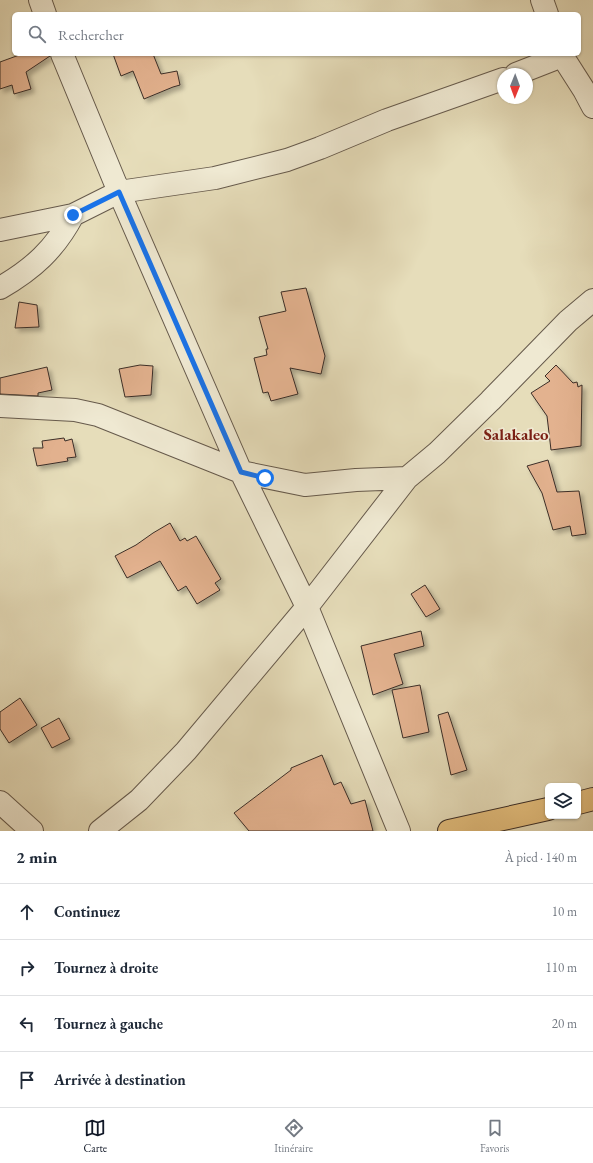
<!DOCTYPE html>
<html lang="fr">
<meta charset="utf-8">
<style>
:root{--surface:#fff;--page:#f2f2f3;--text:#1f2937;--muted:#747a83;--line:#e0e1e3;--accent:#111827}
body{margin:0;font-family:"EB Garamond",serif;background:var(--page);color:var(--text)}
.controls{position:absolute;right:12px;bottom:12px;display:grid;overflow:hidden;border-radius:6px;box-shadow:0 1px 3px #0004}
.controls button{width:36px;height:36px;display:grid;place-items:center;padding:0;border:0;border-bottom:1px solid var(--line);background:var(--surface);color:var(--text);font:20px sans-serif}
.compass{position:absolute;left:497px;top:68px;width:36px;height:36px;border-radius:50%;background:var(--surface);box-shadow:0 1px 3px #0004;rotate:181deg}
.stop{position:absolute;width:12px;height:12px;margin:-9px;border:3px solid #1a73e8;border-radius:50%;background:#fff}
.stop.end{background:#1a73e8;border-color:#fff;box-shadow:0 1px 4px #0008}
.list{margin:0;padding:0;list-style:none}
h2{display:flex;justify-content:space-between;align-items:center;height:52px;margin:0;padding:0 16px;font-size:17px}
h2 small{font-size:13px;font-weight:400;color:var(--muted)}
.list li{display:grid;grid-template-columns:26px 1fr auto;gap:12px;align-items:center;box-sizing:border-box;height:56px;padding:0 16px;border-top:1px solid var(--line)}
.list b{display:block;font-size:15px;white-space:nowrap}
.list em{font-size:13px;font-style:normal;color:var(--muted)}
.icon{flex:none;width:22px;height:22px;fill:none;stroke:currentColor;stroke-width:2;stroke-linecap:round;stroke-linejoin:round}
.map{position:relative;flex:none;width:593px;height:831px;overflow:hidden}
.search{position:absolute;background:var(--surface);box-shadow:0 1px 3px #0004;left:12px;right:12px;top:12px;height:44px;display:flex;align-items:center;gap:10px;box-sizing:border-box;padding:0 14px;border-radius:6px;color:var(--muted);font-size:15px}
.sheet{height:276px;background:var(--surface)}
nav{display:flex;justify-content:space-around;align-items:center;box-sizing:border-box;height:56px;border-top:1px solid var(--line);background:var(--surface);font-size:11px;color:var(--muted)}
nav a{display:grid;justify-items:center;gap:2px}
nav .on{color:var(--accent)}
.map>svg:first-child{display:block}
</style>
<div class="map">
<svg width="593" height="831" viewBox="0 0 593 831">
<defs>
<filter id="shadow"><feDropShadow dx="3.5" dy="3.5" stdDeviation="2" flood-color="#0004"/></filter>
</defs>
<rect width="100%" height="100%" fill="#e6ddba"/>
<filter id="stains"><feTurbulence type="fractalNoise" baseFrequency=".005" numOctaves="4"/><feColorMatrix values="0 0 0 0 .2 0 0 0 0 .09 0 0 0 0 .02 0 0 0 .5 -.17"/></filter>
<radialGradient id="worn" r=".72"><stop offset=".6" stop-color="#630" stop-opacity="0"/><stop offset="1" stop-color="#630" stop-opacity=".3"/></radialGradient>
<path fill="#e3b28f" stroke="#3b2e27" filter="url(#shadow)" d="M22,54H50V56L26,72L31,89L14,94L12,85L0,89V62Z
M113,54H153L161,74L177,71L180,85L173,87L144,99L133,71L121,76Z
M306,288L325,356L321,374L290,368L298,394L271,401L268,392L263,393L254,358L267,355L266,349H268L259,317L286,311L281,292Z
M19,302L37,305L39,327L15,328Z
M140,365L153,366L151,395L125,397L119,369Z
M556,365L573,383L577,382L578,387L582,385L581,446L551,450L547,416L531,393L550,381L545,376Z
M47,367L52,390L38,393V396L0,394V378Z
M64,438L65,441L72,439L76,457L67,458L68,461L37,466L33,448H43L42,441Z
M548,460L557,492L579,491L586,534L572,536L570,526L553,530L542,493L527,466Z
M170,523L180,541L185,538L187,541L196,536L221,579L215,583L220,590L197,604L186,586L178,591L160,561L127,578L115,556L136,545L153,533Z
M425,585L440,609L426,617L411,594Z
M421,631L424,646L394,654L403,684L373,695L361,646Z
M420,685L429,732L403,738L392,690Z
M20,698L37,725L9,743L0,729V712Z
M448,712L467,770L451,775L438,715Z
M59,718L70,739L52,748L41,728Z
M322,755L334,785L341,782L351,804L365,800L373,831H249L234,813L291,770V768Z"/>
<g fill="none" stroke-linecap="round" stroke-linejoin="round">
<g stroke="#665a4c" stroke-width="24">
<path id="minor" d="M40,0L45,14
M542,0L547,14
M62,54L119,192L241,472L307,607L399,831
M561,54L584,90L593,107
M516,74L562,56
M0,230L73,215L119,192L215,178L287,160L320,148L387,120L503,79
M0,288C33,269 55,249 73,215
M0,406L75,410L98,415L241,472L305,485L356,480L407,478
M0,802L32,831
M100,831L139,800L186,751L307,607L407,478L437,453L490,401L568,321L593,300"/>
</g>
<g stroke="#3b2e27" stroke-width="24">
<path id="major" d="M578,803L593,799
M449,831L548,809"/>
</g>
<use href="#minor" stroke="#efe9d2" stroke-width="22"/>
<use href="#major" stroke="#e3be7d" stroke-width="22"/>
</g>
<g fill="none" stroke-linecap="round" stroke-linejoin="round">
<path stroke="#1a73e8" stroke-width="5" d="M73,215L119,192L241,472L265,478"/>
</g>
<g text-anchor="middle" stroke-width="3.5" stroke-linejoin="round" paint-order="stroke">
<g font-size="17" font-weight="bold" fill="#7a1f14" stroke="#efe9d2">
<text x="516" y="440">Salakaleo</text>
</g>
</g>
<rect width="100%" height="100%" filter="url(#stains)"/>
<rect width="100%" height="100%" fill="url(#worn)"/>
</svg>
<div class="controls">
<button><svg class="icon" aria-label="layers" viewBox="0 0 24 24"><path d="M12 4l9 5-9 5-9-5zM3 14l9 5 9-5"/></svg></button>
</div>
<svg class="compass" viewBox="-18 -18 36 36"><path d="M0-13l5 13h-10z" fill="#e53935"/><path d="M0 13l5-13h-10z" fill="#747a83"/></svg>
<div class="stop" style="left:265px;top:478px"></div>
<div class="stop end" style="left:73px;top:215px"></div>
<div class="search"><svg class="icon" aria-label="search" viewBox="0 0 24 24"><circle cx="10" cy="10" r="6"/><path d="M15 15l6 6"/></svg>Rechercher</div>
</div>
<section class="sheet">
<h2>2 min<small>À pied · 140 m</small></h2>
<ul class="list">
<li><svg class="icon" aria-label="ahead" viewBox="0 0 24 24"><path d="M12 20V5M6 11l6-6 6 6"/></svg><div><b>Continuez</b></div><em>10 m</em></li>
<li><svg class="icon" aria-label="right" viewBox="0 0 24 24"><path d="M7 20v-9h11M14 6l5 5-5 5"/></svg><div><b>Tournez à droite</b></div><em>110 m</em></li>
<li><svg class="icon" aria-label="left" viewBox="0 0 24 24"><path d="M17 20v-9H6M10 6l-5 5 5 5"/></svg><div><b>Tournez à gauche</b></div><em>20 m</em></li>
<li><svg class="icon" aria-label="arrive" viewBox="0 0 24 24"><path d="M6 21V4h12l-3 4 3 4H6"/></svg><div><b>Arrivée à destination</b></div></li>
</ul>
</section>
<nav>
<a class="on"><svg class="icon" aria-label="map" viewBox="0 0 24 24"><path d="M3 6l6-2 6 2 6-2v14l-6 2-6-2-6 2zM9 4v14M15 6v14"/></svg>Carte</a>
<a><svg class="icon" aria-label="directions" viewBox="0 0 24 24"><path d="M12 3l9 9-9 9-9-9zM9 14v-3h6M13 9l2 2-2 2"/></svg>Itinéraire</a>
<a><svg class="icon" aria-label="saved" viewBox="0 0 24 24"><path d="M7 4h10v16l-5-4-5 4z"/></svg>Favoris</a>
</nav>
